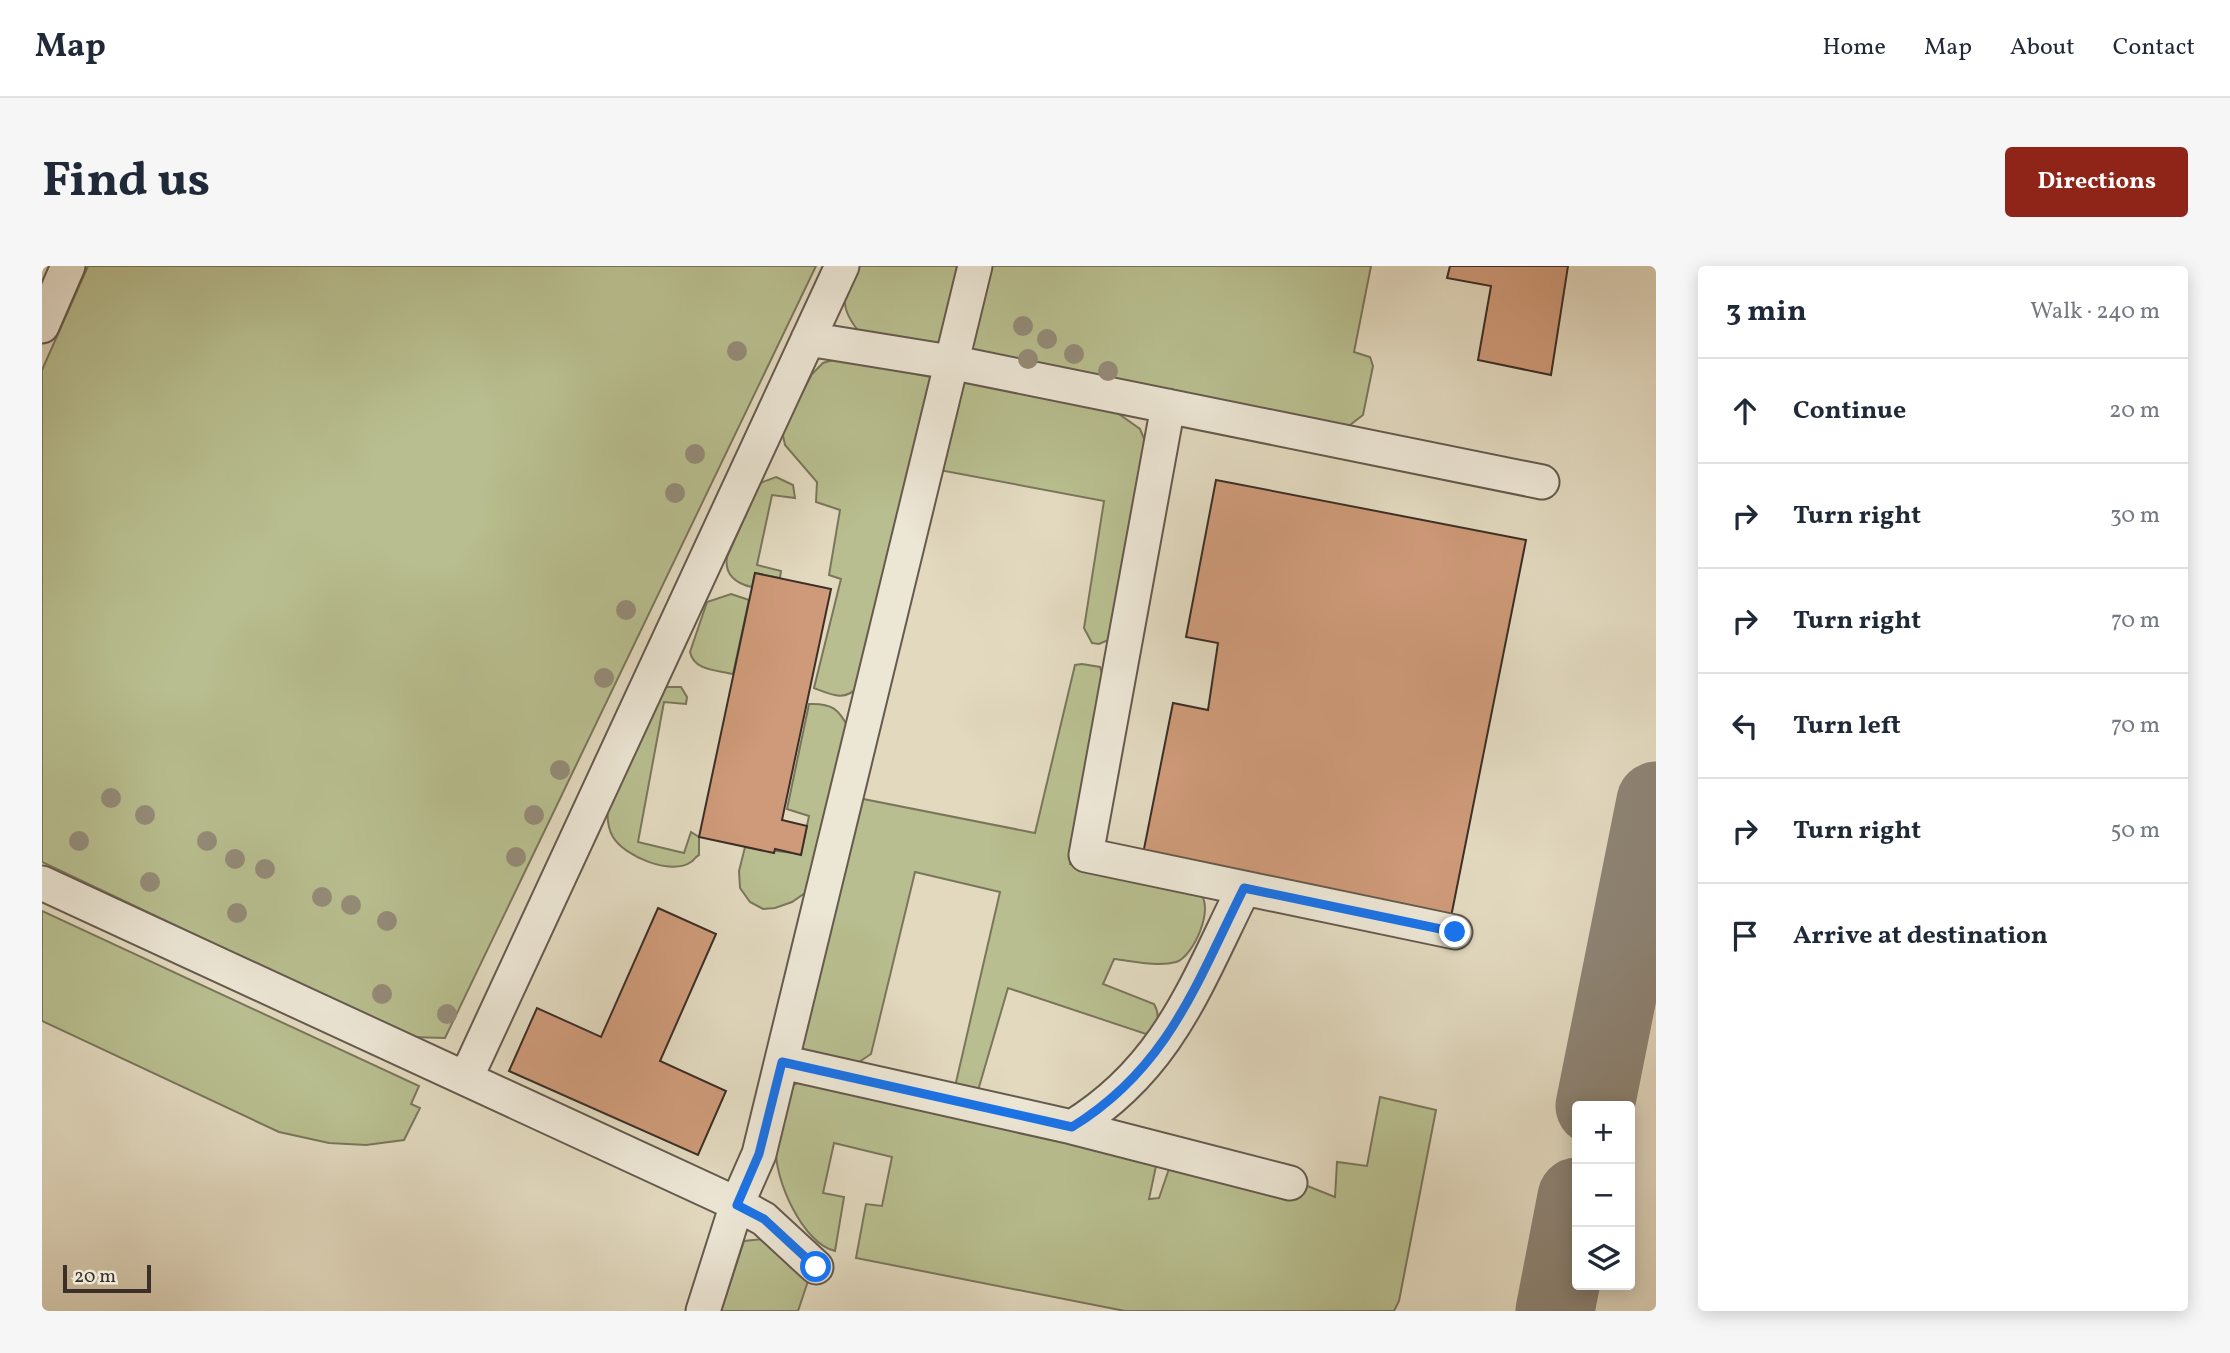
<!DOCTYPE html>
<meta charset="utf-8">
<style>
:root{--surface:#fff;--page:#f6f6f7;--text:#1f2937;--muted:#747a83;--line:#e0e1e3;--accent:#8f2418}
body{margin:0;font-family:Vollkorn,serif;background:var(--page);color:var(--text)}
.controls{position:absolute;right:21px;bottom:21px;display:grid;overflow:hidden;border-radius:7px;box-shadow:0 4px 18px #0003}
.controls button{width:63px;height:63px;display:grid;place-items:center;padding:0;border:0;border-bottom:2px solid var(--line);background:var(--surface);color:var(--text);font:35px sans-serif}
.scale{position:absolute;left:21px;bottom:18px;width:88px;box-sizing:border-box;padding-left:7px;border:4px solid #3b2f28;border-top:0;font-size:19px;line-height:24px;white-space:nowrap;color:#3b2f28;-webkit-text-stroke:5px #ece6d5;paint-order:stroke}
.stop{position:absolute;width:21px;height:21px;margin:-16px;border:5px solid #1a73e8;border-radius:50%;background:#fff}
.stop.end{background:#1a73e8;border-color:#fff;box-shadow:0 2px 7px #0008}
.list{margin:0;padding:0;list-style:none}
h2{display:flex;justify-content:space-between;align-items:center;height:91px;margin:0;padding:0 28px;font-size:30px}
h2 small{font-size:23px;font-weight:400;color:var(--muted)}
.list li{display:grid;grid-template-columns:46px 1fr auto;gap:21px;align-items:center;box-sizing:border-box;height:105px;padding:0 28px;border-top:2px solid var(--line)}
.list b{display:block;font-size:26px;white-space:nowrap}
.list em{font-size:23px;font-style:normal;color:var(--muted)}
.icon{flex:none;width:38px;height:38px;fill:none;stroke:currentColor;stroke-width:2;stroke-linecap:round;stroke-linejoin:round}
.map{position:relative;flex:none;width:1614px;height:1045px;overflow:hidden;border-radius:7px}
header{display:flex;align-items:center;gap:42px;box-sizing:border-box;height:98px;padding:0 35px;background:var(--surface);border-bottom:2px solid var(--line)}
header strong{font-size:33px}
nav{display:flex;gap:38px;margin-inline-start:auto;font-size:24px}
.intro{display:flex;align-items:center;justify-content:space-between;box-sizing:border-box;height:168px;padding:0 42px}
h1{margin:0;font-size:49px}
.button{padding:18px 32px;border-radius:7px;background:var(--accent);color:#fff;font-size:24px;font-weight:700}
main{display:flex;gap:42px;padding:0 42px}
aside{flex:1;background:var(--surface);border-radius:7px;box-shadow:0 4px 18px #0003}
.map>svg:first-child{display:block}
</style>
<header>
<strong>Map</strong>
<nav><a>Home</a><a>Map</a><a>About</a><a>Contact</a></nav>
</header>
<div class="intro"><h1>Find us</h1><a class="button">Directions</a></div>
<main>
<div class="map">
<svg width="1614" height="1045" viewBox="0 0 1614 1045">
<rect width="100%" height="100%" fill="#e2d9bf"/>
<filter id="stains"><feTurbulence type="fractalNoise" baseFrequency=".00286" numOctaves="4"/><feColorMatrix values="0 0 0 0 .2 0 0 0 0 .09 0 0 0 0 .02 0 0 0 .5 -.17"/></filter>
<radialGradient id="worn" r=".72"><stop offset=".6" stop-color="#630" stop-opacity="0"/><stop offset="1" stop-color="#630" stop-opacity=".3"/></radialGradient>
<path fill="#b8be8f" stroke="#7a765c" stroke-width="2" d="M46,0H774L403,772L369,771L0,596V104Z
M814,0H926L905,83L818,67C795,39 802,30 814,0Z
M947,0H1329L1312,86L1328,91L1331,100L1321,149L1308,159H1290L930,87L929,74Z
M794,93L889,111L817,420C803,436 790,429 772,422L799,313L787,309L798,244L774,236L775,216L743,179L740,165L770,108L781,97Z
M920,116L1074,146L1098,163L1103,175L1071,372L1057,378L1050,377L1042,362L1062,235L892,203Z
M734,211L751,219L753,232L730,229L715,299L739,305L738,312L713,307L710,321C694,318 682,308 685,291L718,217Z
M689,328L707,334L691,408C675,404 652,405 648,386L665,336Z
M1040,398L1058,401L1063,417L1028,598L1157,626C1174,641 1151,691 1134,696C1116,701 1091,695 1072,693L1061,718L1112,738C1119,750 1115,758 1110,770L966,722L935,828L912,825L958,626L873,606L829,788L814,798L763,786L756,776L811,531L993,567L1033,399Z
M625,421H639L645,431L644,438L622,436L596,576L642,587L649,566L657,571V589C653,591 652,594 649,596C629,610 582,590 571,571C565,561 565,549 566,539L620,424Z
M767,438C790,437 797,443 807,463L772,616L763,627L750,636L733,642L721,643L708,636L698,622L697,605L703,581L759,588L767,550L745,543Z
M0,645L377,820L369,838L378,842L362,874L324,879L287,877L237,866L0,755Z
M759,815L1111,890L1114,900L1107,933L1117,932L1129,897L1258,917L1293,931L1295,896L1325,900L1338,831L1394,844L1357,1035L1352,1045H1083L814,992L824,938L840,940L850,891L792,877L781,927L802,931L793,985C761,978 732,913 734,882C736,862 742,842 745,823Z
M721,973L754,996L766,1015L756,1045H679L702,975Z"/>
<g fill="none" stroke-linecap="round" stroke-linejoin="round">
<path stroke="#8e8474" stroke-width="79" d="M1553,840L1614,535
M1513,1045L1535,931"/>
</g>
<path fill="#ce9a79" stroke="#3b2f28" stroke-width="2" d="M1408,0H1526L1509,109L1436,94L1449,20L1405,12Z
M1174,214L1484,274L1409,651L1101,588L1131,437L1166,444L1176,377L1144,371Z
M713,307L789,323L740,554L765,560L759,589L733,583L732,587L657,571Z
M616,642L674,668L618,795L684,825L656,889L467,805L495,742L559,771Z"/>
<g fill="none" stroke-linecap="round" stroke-linejoin="round">
<g stroke="#655a4e" stroke-width="37">
<path id="minor" d="M0,60L26,0
M766,73L908,96L1500,216
M1126,140L1044,589L1413,666
M0,617L695,938L661,1045
M740,796L1030,861C1126,802 1154,718 1202,622
M424,812L800,0
M1030,861L1248,917
M774,1001L722,953L695,938L717,888L933,0"/>
</g>
<use href="#minor" stroke="#ece6d5" stroke-width="33"/>
</g>
<g fill="#948b78">
<circle cx="981" cy="60" r="10"/>
<circle cx="1005" cy="73" r="10"/>
<circle cx="695" cy="85" r="10"/>
<circle cx="1032" cy="88" r="10"/>
<circle cx="986" cy="93" r="10"/>
<circle cx="1066" cy="105" r="10"/>
<circle cx="653" cy="188" r="10"/>
<circle cx="633" cy="227" r="10"/>
<circle cx="584" cy="344" r="10"/>
<circle cx="562" cy="412" r="10"/>
<circle cx="518" cy="504" r="10"/>
<circle cx="69" cy="532" r="10"/>
<circle cx="103" cy="549" r="10"/>
<circle cx="492" cy="549" r="10"/>
<circle cx="37" cy="575" r="10"/>
<circle cx="165" cy="575" r="10"/>
<circle cx="474" cy="591" r="10"/>
<circle cx="193" cy="593" r="10"/>
<circle cx="223" cy="603" r="10"/>
<circle cx="108" cy="616" r="10"/>
<circle cx="280" cy="631" r="10"/>
<circle cx="309" cy="639" r="10"/>
<circle cx="195" cy="647" r="10"/>
<circle cx="345" cy="655" r="10"/>
<circle cx="340" cy="728" r="10"/>
<circle cx="405" cy="748" r="10"/>
</g>
<g fill="none" stroke-linecap="round" stroke-linejoin="round">
<path stroke="#1a73e8" stroke-width="9" d="M774,1001L722,953L695,939L717,888L740,796L1030,861C1126,802 1154,718 1202,622L1413,666"/>
</g>
<rect width="100%" height="100%" filter="url(#stains)"/>
<rect width="100%" height="100%" fill="url(#worn)"/>
</svg>
<div class="controls">
<button>+</button>
<button>−</button>
<button><svg class="icon" aria-label="layers" viewBox="0 0 24 24"><path d="M12 4l9 5-9 5-9-5zM3 14l9 5 9-5"/></svg></button>
</div>
<div class="scale">20 m</div>
<div class="stop" style="left:774px;top:1001px"></div>
<div class="stop end" style="left:1413px;top:666px"></div>
</div>
<aside>
<h2>3 min<small>Walk · 240 m</small></h2>
<ul class="list">
<li><svg class="icon" aria-label="ahead" viewBox="0 0 24 24"><path d="M12 20V5M6 11l6-6 6 6"/></svg><div><b>Continue</b></div><em>20 m</em></li>
<li><svg class="icon" aria-label="right" viewBox="0 0 24 24"><path d="M7 20v-9h11M14 6l5 5-5 5"/></svg><div><b>Turn right</b></div><em>30 m</em></li>
<li><svg class="icon" aria-label="right" viewBox="0 0 24 24"><path d="M7 20v-9h11M14 6l5 5-5 5"/></svg><div><b>Turn right</b></div><em>70 m</em></li>
<li><svg class="icon" aria-label="left" viewBox="0 0 24 24"><path d="M17 20v-9H6M10 6l-5 5 5 5"/></svg><div><b>Turn left</b></div><em>70 m</em></li>
<li><svg class="icon" aria-label="right" viewBox="0 0 24 24"><path d="M7 20v-9h11M14 6l5 5-5 5"/></svg><div><b>Turn right</b></div><em>50 m</em></li>
<li><svg class="icon" aria-label="arrive" viewBox="0 0 24 24"><path d="M6 21V4h12l-3 4 3 4H6"/></svg><div><b>Arrive at destination</b></div></li>
</ul>
</aside>
</main>
